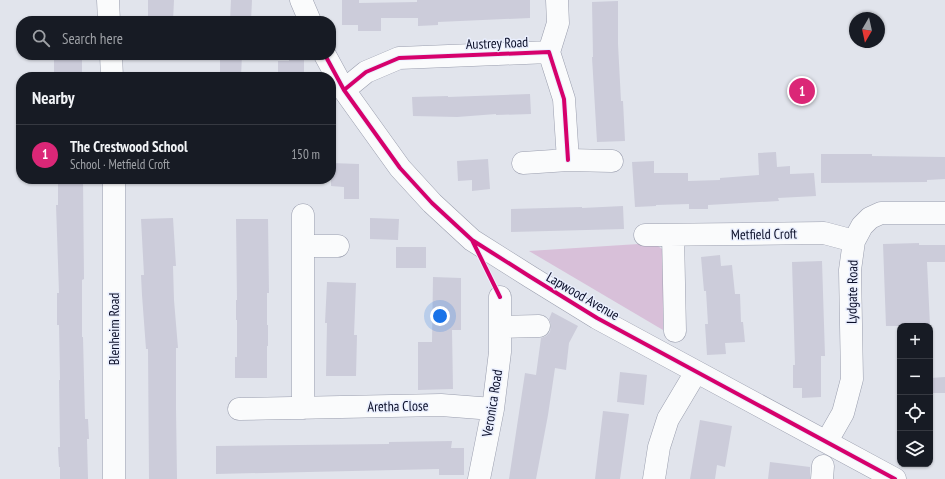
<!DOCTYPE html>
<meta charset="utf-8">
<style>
:root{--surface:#171b24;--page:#20242c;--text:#f1f3f6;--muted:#9ea1a6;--line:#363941;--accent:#db2777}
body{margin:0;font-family:"PT Sans Narrow",sans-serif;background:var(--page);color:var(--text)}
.controls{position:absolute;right:12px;bottom:12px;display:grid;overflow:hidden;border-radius:8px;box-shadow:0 1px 3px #0004}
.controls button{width:36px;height:36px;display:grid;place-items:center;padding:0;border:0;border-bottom:1px solid var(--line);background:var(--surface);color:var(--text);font:20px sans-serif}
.compass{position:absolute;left:849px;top:12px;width:36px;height:36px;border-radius:50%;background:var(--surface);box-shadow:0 1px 3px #0004;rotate:189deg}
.you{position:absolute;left:440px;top:316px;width:14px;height:14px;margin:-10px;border:3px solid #fff;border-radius:50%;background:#1a73e8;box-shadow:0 0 0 6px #1a73e833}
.badge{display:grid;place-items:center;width:26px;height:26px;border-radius:50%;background:var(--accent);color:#fff;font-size:13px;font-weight:700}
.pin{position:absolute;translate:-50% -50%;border:2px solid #fff;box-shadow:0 1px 4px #0006}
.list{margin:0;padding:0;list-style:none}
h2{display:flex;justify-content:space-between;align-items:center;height:52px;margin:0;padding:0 16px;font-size:17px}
h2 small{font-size:13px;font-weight:400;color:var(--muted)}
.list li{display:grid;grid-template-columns:26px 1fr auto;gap:12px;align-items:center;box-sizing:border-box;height:60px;padding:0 16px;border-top:1px solid var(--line)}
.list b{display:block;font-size:15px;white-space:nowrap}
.list p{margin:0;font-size:13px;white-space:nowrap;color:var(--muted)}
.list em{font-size:13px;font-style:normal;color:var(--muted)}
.icon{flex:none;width:22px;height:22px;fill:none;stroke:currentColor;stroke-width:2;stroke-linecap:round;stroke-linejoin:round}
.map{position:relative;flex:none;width:945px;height:479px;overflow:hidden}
.search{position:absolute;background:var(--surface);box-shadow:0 1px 3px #0004;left:16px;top:16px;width:320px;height:44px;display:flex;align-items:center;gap:10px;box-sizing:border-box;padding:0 14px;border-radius:16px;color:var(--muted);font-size:15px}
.panel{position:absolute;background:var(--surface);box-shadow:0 1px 3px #0004;left:16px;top:72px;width:320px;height:112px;border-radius:16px}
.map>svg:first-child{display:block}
</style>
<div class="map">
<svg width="945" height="479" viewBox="0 0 945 479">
<rect width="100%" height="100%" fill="#e1e4ec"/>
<path fill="#d8c0d9" d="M654,243L666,252L663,330L529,251Z"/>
<path fill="#ccccda" d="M148,0H174L173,21H148Z
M231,0H252L251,21H230Z
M342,0H359V3L417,2V0H530V18L438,22V25L418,26V18H381V31H358V25H342Z
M618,1V44L621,101H623L625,141L597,142L592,57H593L592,2Z
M220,55H242L241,77H220Z
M289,55L304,56V77H278V61H289Z
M82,58V77H54V59Z
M530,94L531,114L496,115V114L457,117L413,116L412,97L448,96V97Z
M776,152L777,167L790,166V174L814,173L816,196L778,198L779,201L708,205V209H689V204L656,205V206L635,207L632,162L654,161V173H688V181L720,180V178L759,175L758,153Z
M821,154H872V156L945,157V179L927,180V182L821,183Z
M488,159L490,189L472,191V180L458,181L457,161Z
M331,163L359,164V199H344V187L331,186Z
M58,179H83L84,279L82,280V337H83L85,419H88L89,439H87L88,479H60V467H59L58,447H60L59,380H60L59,325H57V293H59L56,205H58Z
M623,206L624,229L511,232V209L582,207V208Z
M173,218L176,266H173L174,300L178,348H176V409L177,479H149L148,349H146L142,295L141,275H144L141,219Z
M370,218L399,219L398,240L370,239Z
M236,219H268L269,293H267V325H268V346H267V378H235V357H237V320H236V300H237Z
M919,243V245H945V262H927L930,326H886L883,244Z
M396,247H426V268H396Z
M720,255L721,266L732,265L735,294H740L741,322H743L745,342L725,343L726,354L707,355L705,324H708L706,291H704L701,257Z
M822,261L825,356H821V397L802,398V388H793V365H795L792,262Z
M433,277L461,278V330H452L453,389L418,390V342H432Z
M327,282L356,283L354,335H357L356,376H326L327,323H325Z
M552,312L578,326L569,343L566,370L555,368L548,415L536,479H509L525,373L536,375L541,338L546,336L550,332L551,325L549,319Z
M620,372L647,375L644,405L617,402Z
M945,377V393H930V378Z
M603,411L629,414L620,479H595Z
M700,420L732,426L725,467L717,465L715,479H690Z
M452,441L451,448H464V475H439V469L216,474V446L389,444V442Z
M770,462L810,467V479H768Z"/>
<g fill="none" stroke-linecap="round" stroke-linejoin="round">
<g stroke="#9a9eae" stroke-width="23">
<path id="minor" d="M108,0L109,21
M301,0L310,21
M549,52L558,23L557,0
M111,55L112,77
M325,55L344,90L400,168L432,203L472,240L529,276L597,318L895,479
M344,90L366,72L399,58L549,52L564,99L568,160
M523,163L568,160L612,161
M114,179V479
M303,215V408
M645,235L824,233L854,241
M673,235L675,331
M303,246H338
M500,327L539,326
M239,409L441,405L493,409
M827,441L843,413L852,379L850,270L854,241L862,226L870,218L881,213H945
M479,479L493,409L500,352V297
M654,479L659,447L668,419L696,372
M822,479L823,466"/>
</g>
<use href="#minor" stroke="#fafbfc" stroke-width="22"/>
<g stroke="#eaeffe" stroke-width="6">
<path id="cycleway" d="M325,55L344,90L400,168L432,203L472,240L529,276L597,318L895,479
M344,90L366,72L399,58L549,52L564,99L568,160
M472,240L500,297"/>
</g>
<use href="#cycleway" stroke="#d6006c" stroke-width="4"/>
</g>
<g text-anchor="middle" stroke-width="3" stroke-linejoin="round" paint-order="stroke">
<g font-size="14" fill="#090d28" stroke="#eaeffe">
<text transform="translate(497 43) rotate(-2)" y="5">Austrey Road</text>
<text transform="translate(764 234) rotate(-1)" y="5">Metfield Croft</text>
<text transform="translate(852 292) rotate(-89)" y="5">Lydgate Road</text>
<text transform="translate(583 296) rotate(30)" y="5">Lapwood Avenue</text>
<text transform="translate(114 329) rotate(-90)" y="5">Blenheim Road</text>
<text transform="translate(492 403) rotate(-81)" y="5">Veronica Road</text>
<text transform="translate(398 406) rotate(-1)" y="5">Aretha Close</text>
</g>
</g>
</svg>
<div class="controls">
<button>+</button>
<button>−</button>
<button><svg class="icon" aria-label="locate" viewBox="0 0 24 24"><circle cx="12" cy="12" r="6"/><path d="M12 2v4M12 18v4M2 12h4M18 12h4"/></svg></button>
<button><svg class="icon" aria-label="layers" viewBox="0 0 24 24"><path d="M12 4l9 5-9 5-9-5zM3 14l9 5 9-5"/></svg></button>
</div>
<svg class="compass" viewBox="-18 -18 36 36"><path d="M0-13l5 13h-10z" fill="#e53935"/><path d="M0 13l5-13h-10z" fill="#9ea1a6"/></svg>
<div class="you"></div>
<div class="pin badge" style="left:802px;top:91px">1</div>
<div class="search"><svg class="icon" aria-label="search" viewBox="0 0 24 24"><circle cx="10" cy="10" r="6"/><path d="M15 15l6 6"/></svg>Search here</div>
<section class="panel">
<h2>Nearby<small></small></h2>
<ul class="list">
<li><span class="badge">1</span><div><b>The Crestwood School</b><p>School · Metfield Croft</p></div><em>150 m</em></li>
</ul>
</section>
</div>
